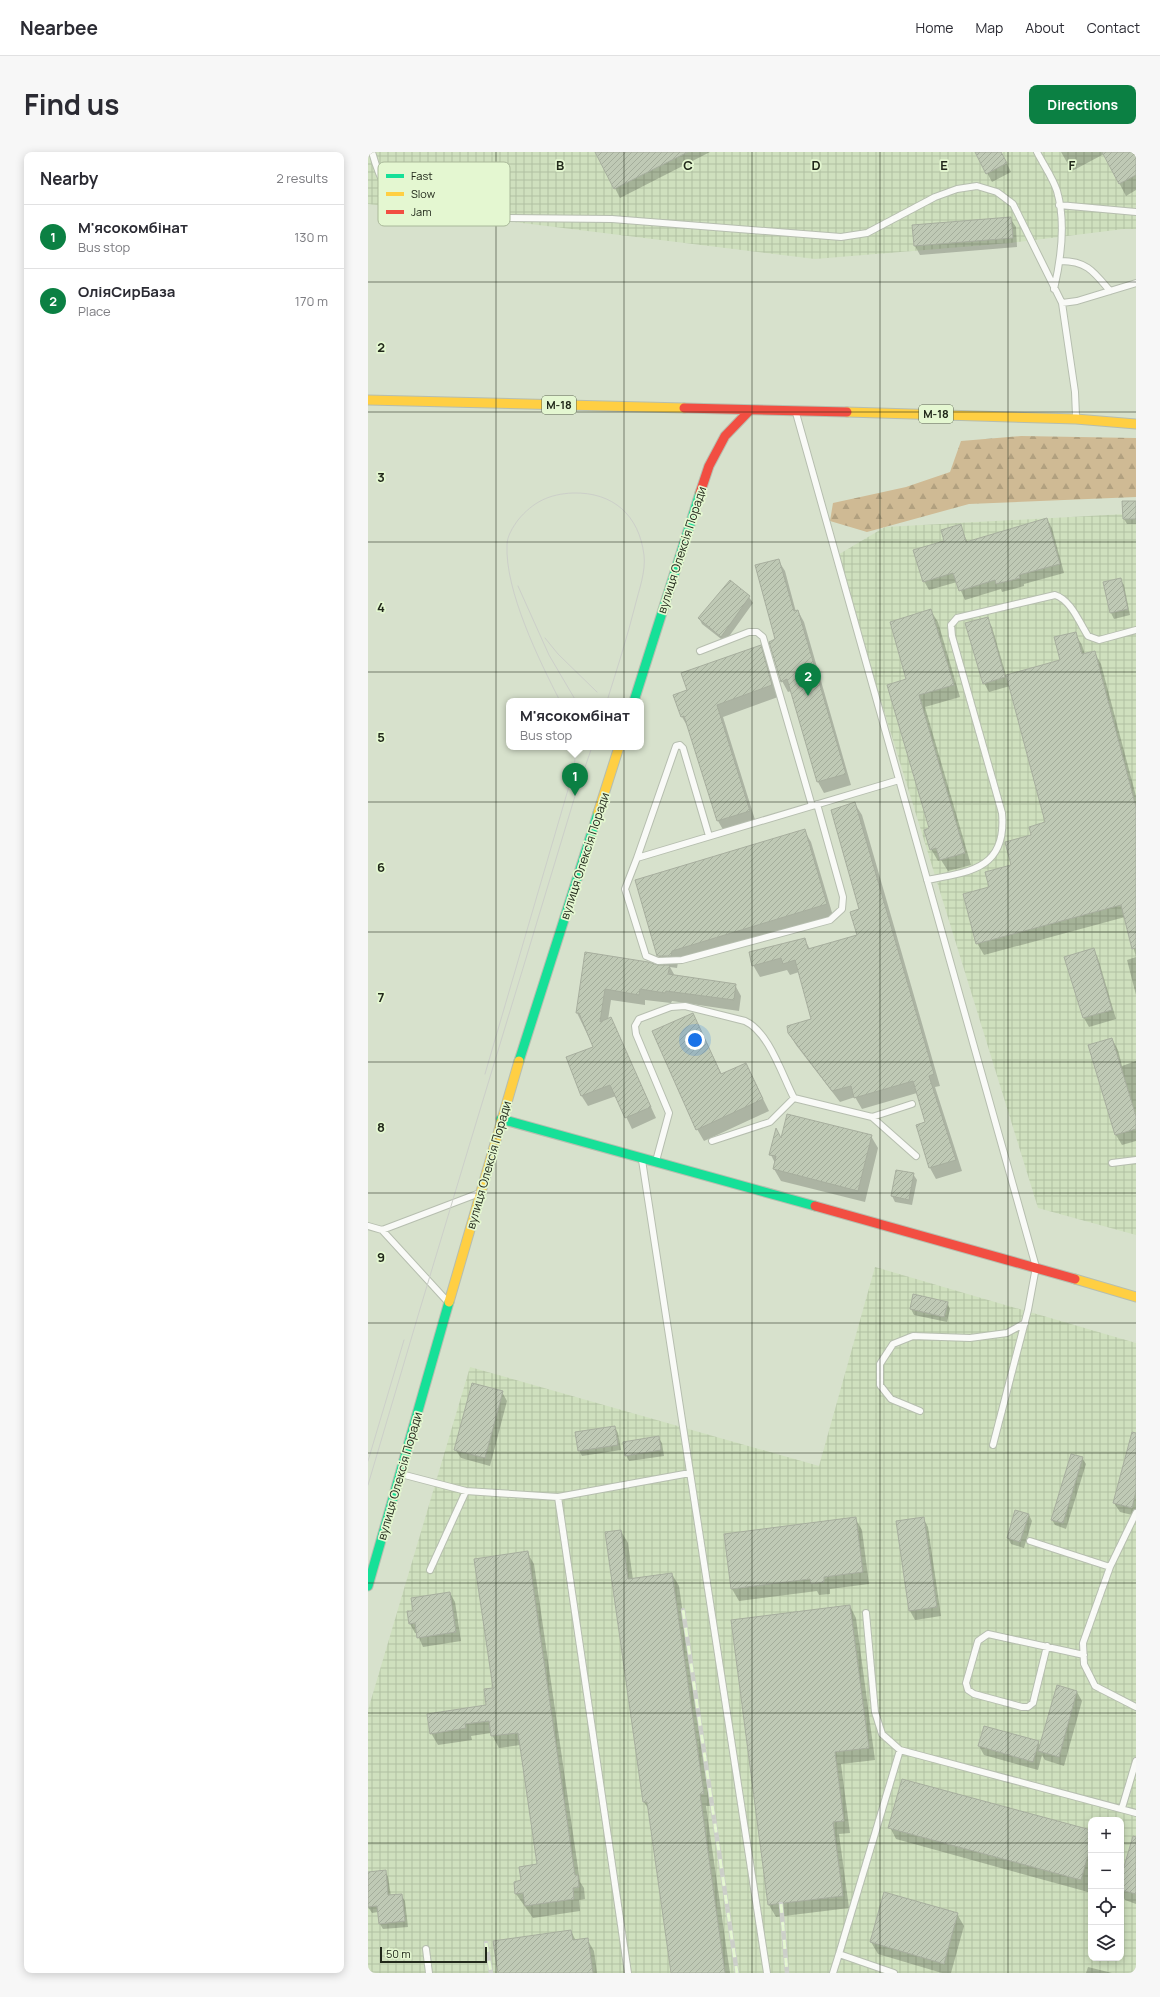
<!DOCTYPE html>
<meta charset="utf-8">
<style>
:root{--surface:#fff;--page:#f7f7f7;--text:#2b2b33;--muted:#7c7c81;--line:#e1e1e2;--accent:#0b8043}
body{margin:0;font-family:Manrope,sans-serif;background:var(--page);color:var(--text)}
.controls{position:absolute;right:12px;bottom:12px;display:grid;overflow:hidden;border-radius:8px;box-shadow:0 2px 10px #0003}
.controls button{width:36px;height:36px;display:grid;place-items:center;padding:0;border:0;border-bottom:1px solid var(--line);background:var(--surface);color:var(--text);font:20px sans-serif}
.scale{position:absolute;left:12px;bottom:10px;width:107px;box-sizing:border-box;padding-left:4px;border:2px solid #21281a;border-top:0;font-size:11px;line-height:14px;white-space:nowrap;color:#21281a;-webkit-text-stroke:3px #e4f7d1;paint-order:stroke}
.you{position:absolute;left:327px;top:888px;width:14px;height:14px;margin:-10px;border:3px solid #fff;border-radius:50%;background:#1a73e8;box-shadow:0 0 0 6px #1a73e833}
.badge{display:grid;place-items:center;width:26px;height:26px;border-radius:50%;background:var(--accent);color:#fff;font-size:13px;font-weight:700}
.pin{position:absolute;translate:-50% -33px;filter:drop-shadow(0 1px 2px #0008)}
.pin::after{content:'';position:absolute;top:21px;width:14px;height:12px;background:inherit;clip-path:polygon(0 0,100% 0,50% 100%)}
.popup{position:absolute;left:138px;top:546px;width:138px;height:52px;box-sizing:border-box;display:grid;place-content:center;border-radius:8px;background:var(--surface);filter:drop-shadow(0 1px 3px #0005);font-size:13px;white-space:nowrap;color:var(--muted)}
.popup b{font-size:15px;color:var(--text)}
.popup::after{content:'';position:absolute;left:50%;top:100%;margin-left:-8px;border:8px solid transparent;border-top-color:var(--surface)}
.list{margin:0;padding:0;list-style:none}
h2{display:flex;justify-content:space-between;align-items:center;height:52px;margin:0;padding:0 16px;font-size:17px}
h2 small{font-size:13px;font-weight:400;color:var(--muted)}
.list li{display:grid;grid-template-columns:26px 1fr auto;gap:12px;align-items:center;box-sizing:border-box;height:64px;padding:0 16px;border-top:1px solid var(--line)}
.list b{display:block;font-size:15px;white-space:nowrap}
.list p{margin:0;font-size:13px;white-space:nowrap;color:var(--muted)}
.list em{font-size:13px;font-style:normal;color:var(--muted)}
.icon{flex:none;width:22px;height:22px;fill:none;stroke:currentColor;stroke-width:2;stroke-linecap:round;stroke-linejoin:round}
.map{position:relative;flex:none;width:768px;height:1821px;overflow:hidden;border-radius:8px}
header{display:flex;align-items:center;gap:24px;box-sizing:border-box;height:56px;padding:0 20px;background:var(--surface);border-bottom:1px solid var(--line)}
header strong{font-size:19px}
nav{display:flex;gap:22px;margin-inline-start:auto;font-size:14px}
.intro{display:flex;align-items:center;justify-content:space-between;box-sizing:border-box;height:96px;padding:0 24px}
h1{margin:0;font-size:28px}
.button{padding:10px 18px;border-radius:8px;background:var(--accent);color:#fff;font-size:14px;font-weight:700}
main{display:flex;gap:24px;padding:0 24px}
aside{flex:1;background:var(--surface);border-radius:8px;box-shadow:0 2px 10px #0003}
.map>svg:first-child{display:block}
</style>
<header>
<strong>Nearbee</strong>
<nav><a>Home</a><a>Map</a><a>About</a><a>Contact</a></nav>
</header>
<div class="intro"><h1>Find us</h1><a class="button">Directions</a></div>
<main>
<aside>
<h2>Nearby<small>2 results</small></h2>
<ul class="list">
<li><span class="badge">1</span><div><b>М'ясокомбінат</b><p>Bus stop</p></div><em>130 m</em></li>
<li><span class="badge">2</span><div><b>ОліяСирБаза</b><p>Place</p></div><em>170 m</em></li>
</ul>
</aside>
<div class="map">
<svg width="768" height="1821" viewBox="0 0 768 1821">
<defs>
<pattern id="industrial-grid" width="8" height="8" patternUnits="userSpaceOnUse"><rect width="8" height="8" fill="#cfe0be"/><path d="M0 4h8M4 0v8" fill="none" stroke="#b1c0a3"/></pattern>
<pattern id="forest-firs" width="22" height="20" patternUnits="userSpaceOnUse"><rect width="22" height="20" fill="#cfba94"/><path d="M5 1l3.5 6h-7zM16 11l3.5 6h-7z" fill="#b1a07f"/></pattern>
<pattern id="building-hatch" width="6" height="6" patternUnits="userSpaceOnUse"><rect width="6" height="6" fill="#bfc9b5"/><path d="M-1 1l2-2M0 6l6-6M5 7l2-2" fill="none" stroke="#a4ad9b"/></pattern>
</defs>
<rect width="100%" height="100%" fill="#d7e1cc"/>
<path fill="url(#industrial-grid)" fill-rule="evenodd" d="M0,0H768V77H756L642,91L447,107L0,52Z
M757,362L768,363V1083L670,1056L468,404L517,375Z
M507,1115L768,1191V1821H0V1558L102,1215L451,1314ZM723,1668H753V1806H723Z"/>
<path fill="url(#forest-firs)" d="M653,284L768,286V345L601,352L499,380L462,369L465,351L538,335L582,320L593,289Z"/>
<path fill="#0003" d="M235,0H342L252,46L230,3Z
M608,0H633L643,20L624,30Z
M693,0H768V38L758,44L736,2L704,19Z
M642,66L648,75L649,95L552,103L547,94Z
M768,350V372H759L756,367Z
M679,367L684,376L696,421L656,432V434L634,440L633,437L597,448L589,430L561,438L556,429L577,389L592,374L600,391Z
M410,408L417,419L428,460L430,459L436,470L483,633L456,641L450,630L423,539L420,540L414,529L409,488Z
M752,427L756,433L762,463L746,467L743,461L736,430Z
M381,445L385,451L357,490L334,472L331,466Z
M563,459L570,470L592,545L557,555L603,713L580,719L573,708L570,709L563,697L562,677L540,528Z
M619,466L624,475L638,523L693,509L707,481L714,493L717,503L726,500L733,512L768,644V843L759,808L768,805L757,765L616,803L609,791L622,736L644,714L665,684L678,671L642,534L621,540L616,531Z
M392,494L399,506L410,545L355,565L388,671L357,681L350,669L321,577L314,565L306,544L320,539Z
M487,652L494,663L572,934L567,935L594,1019L568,1027L562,1016L559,971L549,941L494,957L487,945L472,950L428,893L421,881L445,868L431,820L422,823L419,818L392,825L385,813L436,787L442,797L490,783L493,758Z
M436,678L443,690L465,764L310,810L309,816L302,815L307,824L367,833L373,844L371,859L304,849L303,851L277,848V853L243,848L240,868L242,867L248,876H247L288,966L264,977L248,944L220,954L213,943L226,896L209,861L218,802L296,814L290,803Z
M725,797L730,806L748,867L721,875L716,866L698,805Z
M325,862L354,923L378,912L401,959L336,989L329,977Z
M744,887L750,898L754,914L768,909V989L754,993L748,983L721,894Z
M503,984L510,996L497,1050L413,1029L406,1017L407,1011L403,1003L413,987Z
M545,1022L549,1028L544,1053L527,1050L524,1044Z
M579,1151L582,1157L579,1170L546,1163L543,1157Z
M134,1240L139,1249L122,1314L93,1306L87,1297Z
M247,1275L250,1281L253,1298L214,1304L211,1298Z
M290,1285L294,1291L296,1304L261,1309L258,1303Z
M768,1288V1364L752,1360L746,1351Z
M714,1306L718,1312L698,1377L687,1373L684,1368Z
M661,1363L664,1369L656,1396L643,1392L640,1386Z
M487,1366L494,1378L501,1432L462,1437V1442L451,1443L449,1439L371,1449L364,1437L357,1383Z
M555,1366L560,1375L573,1464L547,1468L542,1459Z
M253,1379L260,1391L265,1428L304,1422L311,1434L342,1654H338L362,1821H304L281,1658L276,1650L238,1381Z
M159,1400L166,1412L212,1730L216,1736L217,1747L211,1748L212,1759L165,1766L148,1742L147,1730L155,1729L170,1713L152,1593L131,1596L123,1581L103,1584L104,1588L70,1593L63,1581L119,1554L127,1537Z
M82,1441L87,1450L93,1489L55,1495L49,1481H47L42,1472L41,1460L46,1459Z
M482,1454L488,1466L507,1608L473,1612L482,1681L471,1682L481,1756L408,1765L401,1753L364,1469Z
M709,1540L714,1549L696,1614L677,1608L674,1603L670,1618L616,1603L611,1594L670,1590L673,1595Z
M522,1675L723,1679V1729L720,1740L528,1687Z
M768,1692V1752L757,1748L753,1741V1728Z
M17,1719L20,1725L23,1744L33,1743L37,1749L40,1775L15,1777L12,1772L10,1760L4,1761L0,1755V1721Z
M517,1741L589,1762L596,1774L583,1821H574L510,1802L503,1790Z
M203,1779L208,1789L219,1787L226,1799L229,1821H131Z
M720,1815L744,1821H718Z"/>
<path fill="url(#building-hatch)" stroke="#a7ae9e" d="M227,0H320L246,37Z
M607,0H633L639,11L618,22Z
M734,0H768V23L751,32Z
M643,65L645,86L546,94L544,73Z
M754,349H768V367H755Z
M679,366L692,412L651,423L652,426L628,432L627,428L591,439L585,421L555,430L545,398L576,389L573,378L593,372L598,390Z
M411,407L426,459L430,458L478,622L449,630L419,527L413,530L401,490L407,487L387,413Z
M753,426L760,457L742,461L735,430Z
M362,428L382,444L353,485L330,466Z
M563,457L586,533L551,543L597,701L572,708L568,696L562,698L556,678L561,676L519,533L538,527L522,470Z
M620,465L637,525L615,532L597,471Z
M708,480L714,502L727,499L768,655V796L764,797L753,753L608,792L595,742L621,735L617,720L643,713L637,690L663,683L661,675L677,670L638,523L692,508L686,485Z
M393,493L404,533L349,553L382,659L349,669L316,564L313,565L305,543L319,538L313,521Z
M487,650L566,922L561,924L588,1008L561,1016L548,973L557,970L545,929L486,946L483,934L464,939L420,881L419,874L443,867L427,808L415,812L413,806L384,814L381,800L437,786L440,797L489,783L482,760L491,757L463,658Z
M437,677L459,752L304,799L303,804H289L267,728Z
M726,796L744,858L715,866L696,805Z
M217,800L280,810L290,813H302L300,822L368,832L366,848L298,839L297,841L272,837L271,843L237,837L232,870L243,865L283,955L257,966L242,933L213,944L198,905L225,895L211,861H208Z
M325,861L353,922L378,911L395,947L328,978L284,879Z
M744,886L768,964V977L747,983L720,893Z
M419,962L504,983L490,1039L405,1017L408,1004L401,1003L408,976L413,986Z
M528,1018L546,1021L541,1048L523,1044Z
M545,1142L580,1150L576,1165L542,1157Z
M104,1231L135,1239L117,1306L86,1298Z
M247,1274L250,1293L210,1299L207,1280Z
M764,1280L768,1281V1339L764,1356L745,1351Z
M291,1284L293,1298L257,1304L255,1290Z
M703,1302L715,1305L695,1371L683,1368Z
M647,1358L661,1362L652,1390L639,1386Z
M488,1365L495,1420L456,1425V1430L443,1432L442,1427L363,1437L356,1382Z
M556,1365L569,1455L541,1459L528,1369Z
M253,1378L260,1427L304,1421L336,1642H332L357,1821H303L279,1650H275L237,1380Z
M160,1399L207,1723H210L211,1735L205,1736L206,1747L157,1754L155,1741L147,1742L146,1730L153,1728L151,1715L169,1712L150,1581L123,1584L121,1569L97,1572L98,1576L62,1582L59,1562L118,1553L116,1537L125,1536L106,1407Z
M82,1440L88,1480L49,1486L47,1471L41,1472L39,1459H45L43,1446Z
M482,1453L501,1596L467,1600L476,1669L465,1670L475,1744L400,1753L363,1468Z
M689,1533L709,1539L691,1605L670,1599Z
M616,1574L671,1589L665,1610L610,1594Z
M534,1627L723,1678V1693L713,1728L520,1676Z
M765,1684L768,1685V1742L753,1738V1725Z
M18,1718L20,1743L34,1742L37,1769L11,1772L9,1754L0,1755V1720Z
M516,1740L590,1761L576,1812L502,1790Z
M203,1778L205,1788L220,1786L225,1821H130L125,1789Z"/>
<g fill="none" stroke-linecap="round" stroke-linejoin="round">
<g stroke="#b6beaf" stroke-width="8">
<path id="lane" d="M4,0C10,22 20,48 40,60C45,63 53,63 58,65L244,67L473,85L499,81L567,45L589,37L609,34L629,40L645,52L694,151L707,240L708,264
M669,0C675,12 685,26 689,39C698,70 693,107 686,137
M691,53L768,60
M693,109C719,109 726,120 742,139
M694,151L709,149L768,131
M428,261L668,1115L660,1158L625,1293
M332,499L381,480H389L395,485L444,654
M341,684L315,596L312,593L308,594L269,706L531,628
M269,706L257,737L278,804L290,809L314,808L462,768L474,757L475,745L449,652
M559,728C603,720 639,716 634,661L584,484L583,473L589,466L687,443C703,448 711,470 720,484L731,488L768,478
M504,965L548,1004
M344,989L402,970L426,946
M274,1008L399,1821
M288,1009L301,961L268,882L267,874L271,867L303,855L317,854L377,869C401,880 414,923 426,946L504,965L544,952
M744,1011L768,1008
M0,1074L14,1078L109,1042
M14,1078L79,1149
M552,1259L523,1247L512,1233V1212L525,1192L545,1184L602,1186L639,1181L657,1171
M33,1322L98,1339L190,1345L322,1321
M190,1345L260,1821
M768,1361L742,1415L715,1491L716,1512L727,1534L768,1555
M662,1389L742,1415
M62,1418L98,1339
M498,1461L507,1560L514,1582L532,1598L768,1661
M679,1494L665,1551L660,1555H654L606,1542L600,1538L598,1531L610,1489L620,1482L716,1503
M754,1656L768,1609
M58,1797L61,1821
M465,1821L471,1802
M526,1821L471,1802L532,1598"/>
</g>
<g stroke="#b6beaf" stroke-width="11">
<path id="fast" d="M266,549L332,341
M151,909L230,661
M133,967L447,1054
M0,1434L81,1150"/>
</g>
<g stroke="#b6beaf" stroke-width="11">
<path id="slow" d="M0,248L316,256
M479,260L708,267L768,272
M230,661L251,595
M707,1127L768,1145
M81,1150L151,909"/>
</g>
<g stroke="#b6beaf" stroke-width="11">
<path id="jam" d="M316,256L479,260
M332,341L341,314L357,284L382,258
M447,1054L707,1127"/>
</g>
<use href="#lane" stroke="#f9faf7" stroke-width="6"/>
<use href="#fast" stroke="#16e098" stroke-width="9"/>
<use href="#slow" stroke="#ffcf43" stroke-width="9"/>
<use href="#jam" stroke="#f24e42" stroke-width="9"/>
<path stroke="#cccfc9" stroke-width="1" d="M150,434L181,503L208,549
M177,486L190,502L229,540
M192,549C171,508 137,439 139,393C139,384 145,375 150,368C165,350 181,342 205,341C245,340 271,363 276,403C278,419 271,438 267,454C259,486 249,517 239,549
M117,922L206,617L208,595
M0,1309L36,1188
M0,1333C67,1103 138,874 207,644L224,595"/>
<g stroke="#cccfc9" stroke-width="4.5">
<path id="rail" d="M315,1458L369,1821
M413,1752L419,1821
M118,1791L123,1821"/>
</g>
<use href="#rail" stroke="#e4f7d1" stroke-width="3" stroke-dasharray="9" stroke-linecap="butt"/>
</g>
<path fill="none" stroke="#21281a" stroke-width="1" stroke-opacity="0.55" d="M128,0V1821M256,0V1821M384,0V1821M512,0V1821M640,0V1821M0,130H768M0,260H768M0,390H768M0,520H768M0,650H768M0,780H768M0,910H768M0,1041H768M0,1171H768M0,1301H768M0,1431H768M0,1561H768M0,1691H723M753,1691H768"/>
<g text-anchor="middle" stroke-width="3.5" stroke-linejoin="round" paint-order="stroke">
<g fill="#e4f7d1" stroke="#5c6651" stroke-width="1">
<rect x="174" y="244" width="34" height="18" rx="3"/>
<rect x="551" y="253" width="34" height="18" rx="3"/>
</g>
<g font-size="11" font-weight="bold" fill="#21281a">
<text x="191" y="257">М-18</text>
<text x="568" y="266">М-18</text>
</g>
<g font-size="12" fill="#21281a" stroke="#e4f7d1">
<text transform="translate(314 398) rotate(-72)" y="4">вулиця Олексія Поради</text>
<text transform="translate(217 704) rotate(-72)" y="4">вулиця Олексія Поради</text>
<text transform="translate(121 1013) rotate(-74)" y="4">вулиця Олексія Поради</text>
<text transform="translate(32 1324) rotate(-74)" y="4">вулиця Олексія Поради</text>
</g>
</g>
<rect x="10" y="10" width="132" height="64" rx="6" fill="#e4f7d1" stroke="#aab99a" stroke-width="1"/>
<rect x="18" y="22" width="18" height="4" fill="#16e098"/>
<rect x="18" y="40" width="18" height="4" fill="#ffcf43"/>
<rect x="18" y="58" width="18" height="4" fill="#f24e42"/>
<g font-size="11" fill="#21281a">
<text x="43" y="28">Fast</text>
<text x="43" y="46">Slow</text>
<text x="43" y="64">Jam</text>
</g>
<g font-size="13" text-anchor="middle" font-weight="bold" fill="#21281a" stroke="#e4f7d1" stroke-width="3.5" stroke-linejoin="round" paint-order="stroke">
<text x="192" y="18">B</text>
<text x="320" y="18">C</text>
<text x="448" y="18">D</text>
<text x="576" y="18">E</text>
<text x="704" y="18">F</text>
<text x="13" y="200">2</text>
<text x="13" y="330">3</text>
<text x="13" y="460">4</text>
<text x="13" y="590">5</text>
<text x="13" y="720">6</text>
<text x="13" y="850">7</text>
<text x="13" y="980">8</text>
<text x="13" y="1110">9</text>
</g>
</svg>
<div class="controls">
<button>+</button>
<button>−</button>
<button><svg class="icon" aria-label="locate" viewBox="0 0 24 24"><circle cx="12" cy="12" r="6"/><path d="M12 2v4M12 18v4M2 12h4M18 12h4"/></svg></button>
<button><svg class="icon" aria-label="layers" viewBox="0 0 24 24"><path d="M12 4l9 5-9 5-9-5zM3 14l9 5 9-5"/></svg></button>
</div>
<div class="scale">50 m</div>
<div class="you"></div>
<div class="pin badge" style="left:207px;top:644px">1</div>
<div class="popup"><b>М'ясокомбінат</b>Bus stop</div>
<div class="pin badge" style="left:440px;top:544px">2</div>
</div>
</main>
